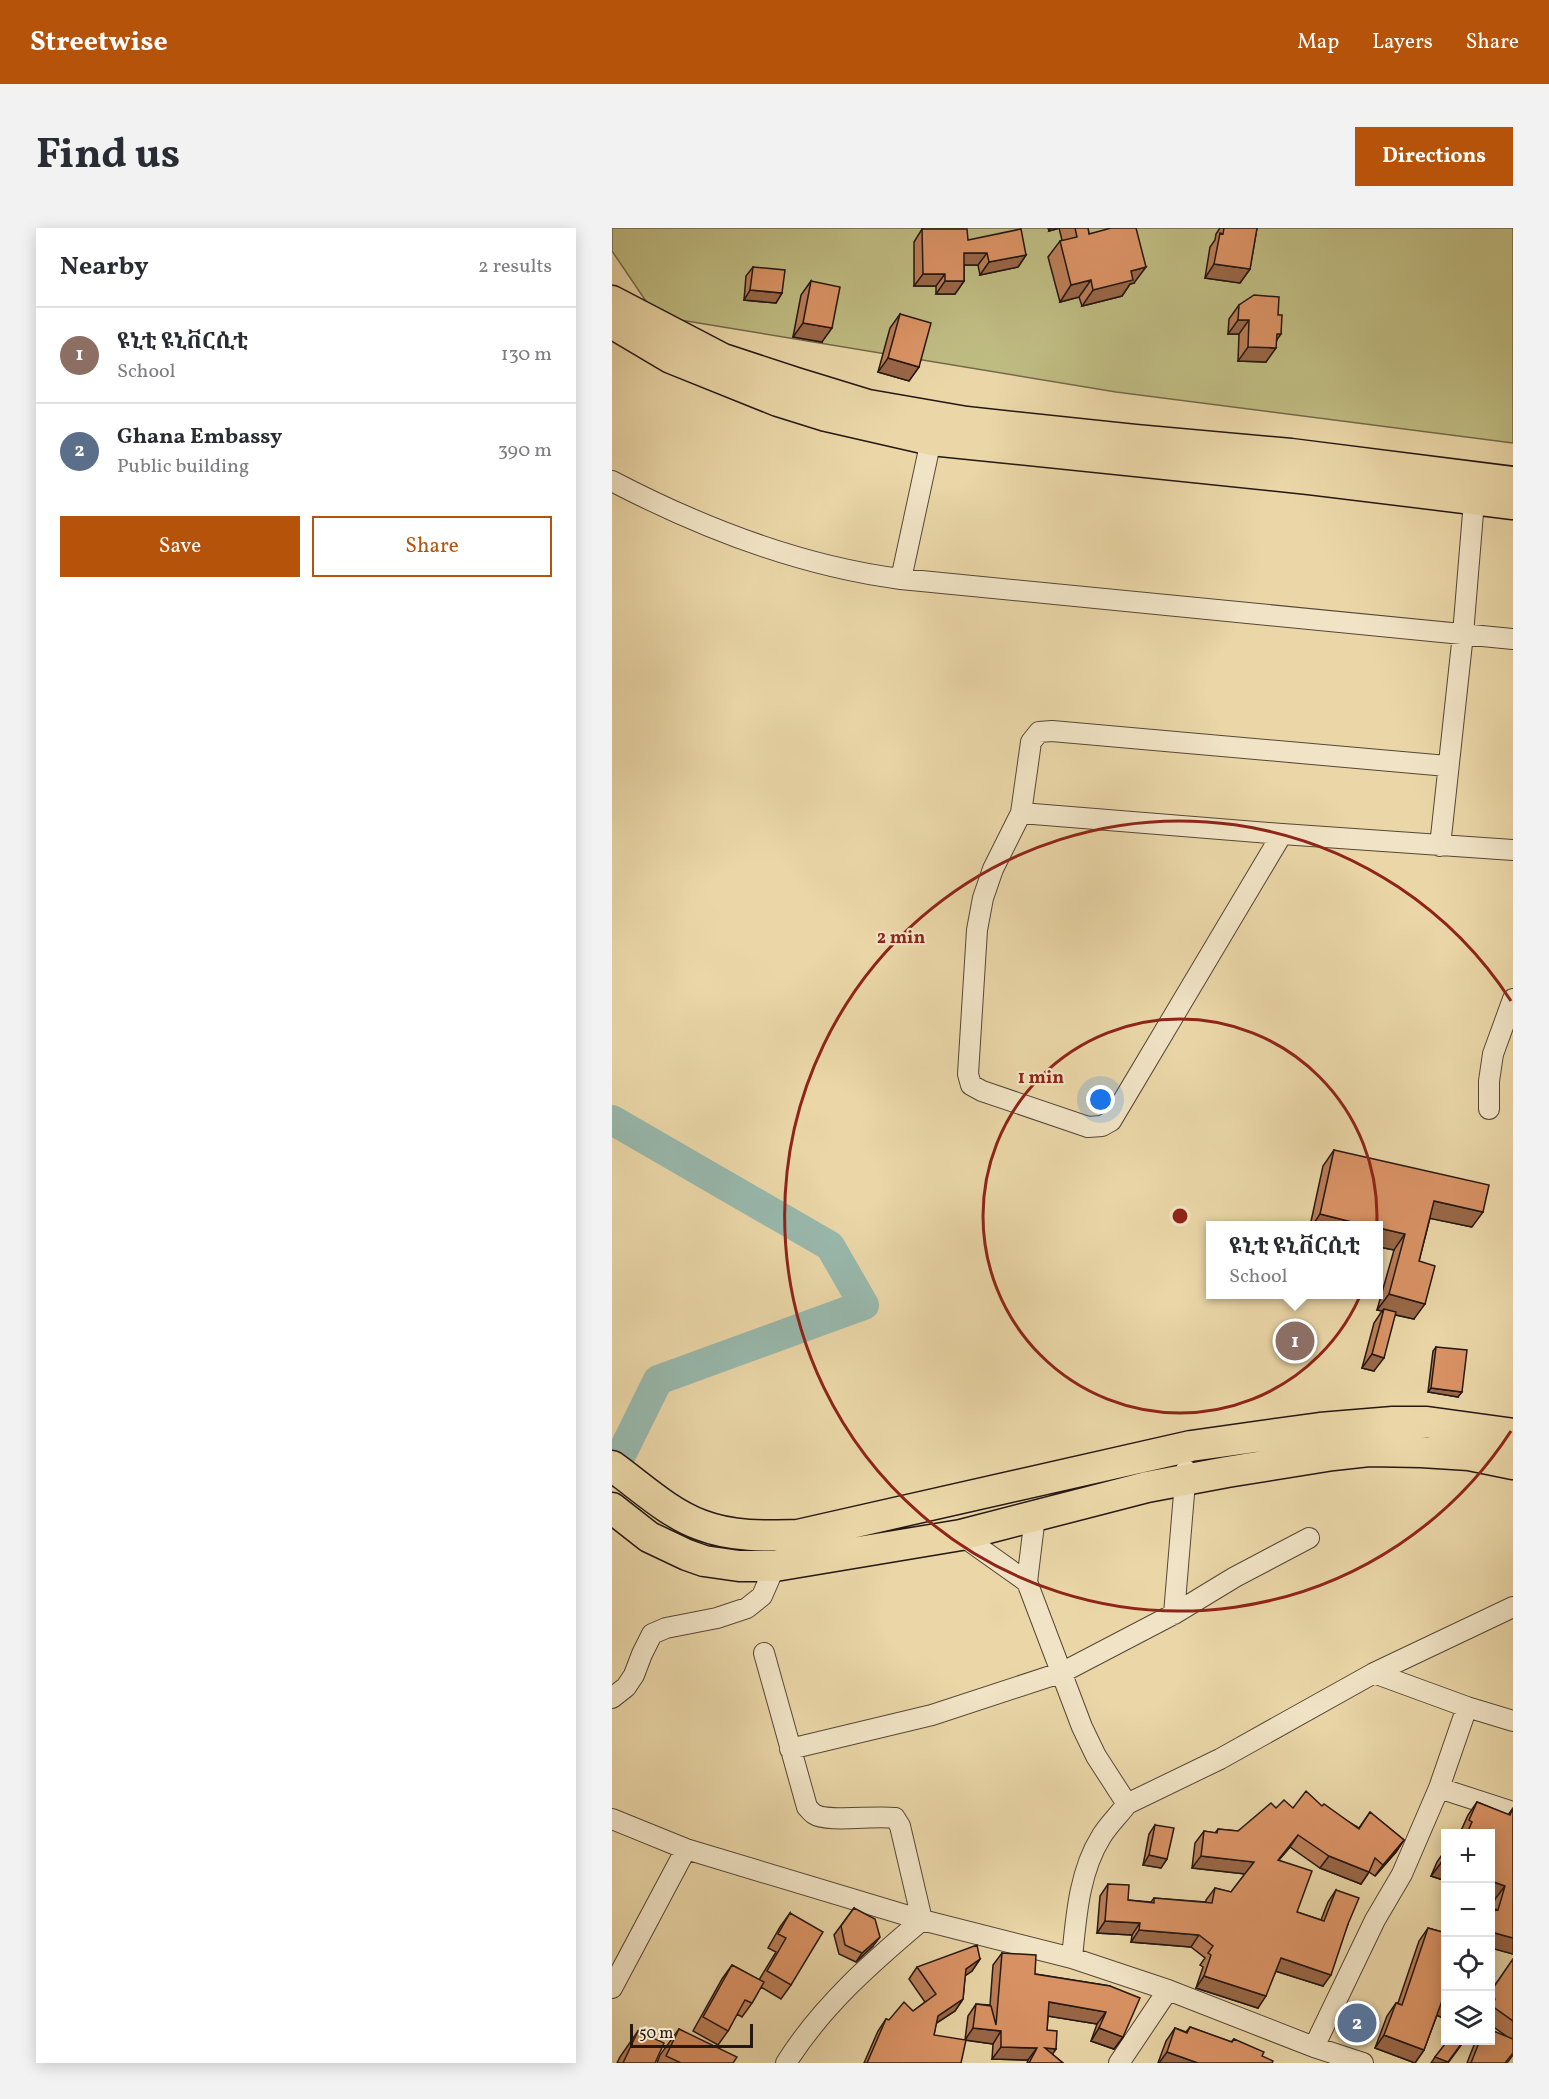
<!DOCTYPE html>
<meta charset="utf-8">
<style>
:root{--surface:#fff;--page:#f2f2f3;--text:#2b2b33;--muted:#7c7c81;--line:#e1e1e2;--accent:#b45309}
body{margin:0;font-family:Vollkorn,"Noto Serif Ethiopic",serif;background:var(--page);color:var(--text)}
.controls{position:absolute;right:18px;bottom:18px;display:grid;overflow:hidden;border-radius:0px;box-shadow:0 3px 15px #0003}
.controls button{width:54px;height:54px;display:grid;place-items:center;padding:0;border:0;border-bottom:2px solid var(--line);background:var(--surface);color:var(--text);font:30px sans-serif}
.scale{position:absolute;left:18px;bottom:15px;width:123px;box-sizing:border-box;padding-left:6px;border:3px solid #251712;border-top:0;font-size:16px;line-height:21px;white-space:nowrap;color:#251712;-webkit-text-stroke:4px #f1e4c6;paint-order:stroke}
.you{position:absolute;left:489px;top:872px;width:21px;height:21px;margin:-15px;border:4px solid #fff;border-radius:50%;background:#1a73e8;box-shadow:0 0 0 9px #1a73e833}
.badge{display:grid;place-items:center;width:39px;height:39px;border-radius:50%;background:var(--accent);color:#fff;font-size:20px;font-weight:700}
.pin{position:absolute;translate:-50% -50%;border:3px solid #fff;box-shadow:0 2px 6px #0006}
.popup{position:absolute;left:594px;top:993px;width:177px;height:78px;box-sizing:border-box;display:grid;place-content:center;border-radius:0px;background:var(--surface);filter:drop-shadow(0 2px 4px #0005);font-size:20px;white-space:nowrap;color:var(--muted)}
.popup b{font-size:22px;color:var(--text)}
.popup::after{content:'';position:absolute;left:50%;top:100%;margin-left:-12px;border:12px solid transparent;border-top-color:var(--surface)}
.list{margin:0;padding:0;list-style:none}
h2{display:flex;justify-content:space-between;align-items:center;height:78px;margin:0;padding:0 24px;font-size:26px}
h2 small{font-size:20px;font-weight:400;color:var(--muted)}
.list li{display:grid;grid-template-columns:39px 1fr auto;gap:18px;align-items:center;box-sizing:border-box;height:96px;padding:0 24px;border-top:2px solid var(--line)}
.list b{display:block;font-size:22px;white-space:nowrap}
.list p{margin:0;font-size:20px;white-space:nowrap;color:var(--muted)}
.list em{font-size:20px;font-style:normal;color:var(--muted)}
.actions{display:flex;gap:12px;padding:18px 24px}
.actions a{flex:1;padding:14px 0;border:2px solid var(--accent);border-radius:0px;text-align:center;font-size:21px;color:var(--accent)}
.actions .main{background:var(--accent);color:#fff}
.icon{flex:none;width:33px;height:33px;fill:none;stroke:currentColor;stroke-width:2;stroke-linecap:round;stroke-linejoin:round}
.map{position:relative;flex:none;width:901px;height:1835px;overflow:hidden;border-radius:0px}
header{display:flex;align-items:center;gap:36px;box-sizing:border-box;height:84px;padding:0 30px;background:var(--accent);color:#fff}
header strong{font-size:28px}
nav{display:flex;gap:33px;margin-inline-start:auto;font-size:21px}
.intro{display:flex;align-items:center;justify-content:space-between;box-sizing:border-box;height:144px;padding:0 36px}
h1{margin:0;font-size:42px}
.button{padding:15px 27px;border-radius:0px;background:var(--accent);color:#fff;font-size:21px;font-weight:700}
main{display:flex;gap:36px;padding:0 36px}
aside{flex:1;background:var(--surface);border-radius:0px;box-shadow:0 3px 15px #0003}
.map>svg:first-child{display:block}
</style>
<header>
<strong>Streetwise</strong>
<nav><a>Map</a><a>Layers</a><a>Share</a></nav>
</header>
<div class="intro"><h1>Find us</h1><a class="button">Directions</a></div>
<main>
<aside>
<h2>Nearby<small>2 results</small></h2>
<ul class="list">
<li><span class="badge" style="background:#8d6e63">1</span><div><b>ዩኒቲ ዩኒቨርሲቲ</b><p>School</p></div><em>130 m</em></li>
<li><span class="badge" style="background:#5c6f8a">2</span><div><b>Ghana Embassy</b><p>Public building</p></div><em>390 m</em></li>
</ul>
<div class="actions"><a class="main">Save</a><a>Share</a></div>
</aside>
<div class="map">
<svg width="901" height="1835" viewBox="0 0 901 1835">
<rect width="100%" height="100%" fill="#ead6a7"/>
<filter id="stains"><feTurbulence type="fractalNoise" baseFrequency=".00333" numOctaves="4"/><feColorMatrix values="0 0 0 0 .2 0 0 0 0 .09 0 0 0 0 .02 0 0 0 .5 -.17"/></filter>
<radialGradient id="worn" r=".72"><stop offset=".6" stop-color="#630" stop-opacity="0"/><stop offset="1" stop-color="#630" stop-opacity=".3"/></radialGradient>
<path fill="#bfbc82" stroke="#726a4a" stroke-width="1.5" d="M0,0H901V215L504,164L44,88L0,23Z"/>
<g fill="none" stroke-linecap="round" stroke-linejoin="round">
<path stroke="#98b8ac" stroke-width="30" d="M0,892L218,1018L252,1077L46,1152L0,1245"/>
<g stroke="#564737" stroke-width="22">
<path id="street" d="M0,253C90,300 188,338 289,351L901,411
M289,351L319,212
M409,585L670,606L901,622
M670,606L499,893L490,898L476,899L370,863L359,857L356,846L365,702L371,670L381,641L409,585L419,514L427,504L440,503L835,538
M828,618L851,406L863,261
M877,881V853L881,826L901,771
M423,1288L415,1354L470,1499L484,1528L515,1576C507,1587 496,1597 489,1609C467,1644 464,1690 460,1730
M349,1307L415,1354
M562,1386L574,1242
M152,1425L195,1579C198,1582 199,1584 202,1586C215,1595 263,1587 283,1590L288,1598L310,1692C259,1735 210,1778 174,1835
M762,1445L855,1479L901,1493
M0,1470L14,1459L22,1447L30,1426L40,1406L54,1400L105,1390L135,1380L150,1368L163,1338
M178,1521L320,1487L451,1444L562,1386L623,1349L697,1310
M827,1560L901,1584
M515,1576L608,1531L762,1445L901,1379
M0,1591L74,1621L310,1692L460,1730L556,1762L702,1819L751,1835
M0,1760L74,1621
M702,1819L763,1692L790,1646L827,1560L855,1479
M507,1835L556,1762"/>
</g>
<g stroke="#251712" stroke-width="33">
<path id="primary" d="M0,73L111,131L184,155L256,177L354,194L523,212L679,226L901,254
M0,95L59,130L166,173L214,188L319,212L697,251L901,276
M0,1238C28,1258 56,1285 89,1297C120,1309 153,1308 186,1307L579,1218L708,1200L781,1194H815L901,1206
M0,1280L37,1309L75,1327L92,1333L127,1338H163L349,1307L535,1259L615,1244L721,1227L757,1223L809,1224L857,1227L901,1236"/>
</g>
<use href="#street" stroke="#f1e4c6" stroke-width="20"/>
<use href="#primary" stroke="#ead6a7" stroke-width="30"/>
</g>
<path fill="#bb7e57" stroke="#251712" stroke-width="1.5" d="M436,0H476L477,6L522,55L518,56L510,68L470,78L467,69L448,74L436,29L448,13L450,12L447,0L437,3Z
M608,0H645L638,41L628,55L593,50L598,19L603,12L604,6Z
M310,1L356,12L414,27L406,39L368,47L366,37H352V53L343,66H324V58H302V14Z
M141,39L170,65L164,75L132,72L134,48Z
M199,53L210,114L181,109L189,67Z
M627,77L665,112L654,134L626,133L627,106H616L617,91Z
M288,86L307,139L297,153L266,144L278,100Z
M722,922L860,999L818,990L807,1033L802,1091L783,1087L762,1143L750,1140L762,1095L770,1083L765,1082L782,1022L767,1019V998H698L711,938Z
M824,1119L846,1169L816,1164L821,1123Z
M865,1574L896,1587L901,1580V1726L879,1720V1687L883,1671L879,1669V1605H848L856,1587Z
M710,1578L747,1600L758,1584L792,1612L784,1624L763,1648L757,1644L749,1656L708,1640L678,1619L667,1632L685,1684L709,1692L716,1674L724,1662L736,1696L711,1758L664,1743L646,1780L584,1760L591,1739L588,1737L593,1730L579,1719L519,1714L520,1707L485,1705L488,1668L496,1656L516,1672L539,1674L542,1670L594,1674V1672L603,1660L619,1664L633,1646L580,1640L583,1615L592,1603L603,1605L606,1601L626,1603L664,1580H681Z
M543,1597L555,1631L549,1640L531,1637L537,1606Z
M834,1621V1653L819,1648L825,1634Z
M242,1680L261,1718L244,1734L227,1726L222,1707Z
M178,1685L179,1757L169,1771L149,1759L140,1775L130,1789L125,1786L116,1803L106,1817L81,1803L110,1751L120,1737L147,1752L164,1724L156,1720L168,1699Z
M816,1700L834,1705V1783L829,1789L825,1787L812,1822L803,1835L763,1820L775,1788L784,1775H786L807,1713Z
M390,1725L423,1746L498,1758L511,1809L502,1821L479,1813L485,1796L436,1788L435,1802L444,1821L440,1826L451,1835H415L416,1832L380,1831L381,1816L353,1812L356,1788L364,1776L378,1777L381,1737Z
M368,1731L360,1743L353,1748L351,1771L343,1783L324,1795L322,1807L349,1835H252L266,1803L274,1791L277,1792L301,1783L313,1774L297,1751L305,1739Z
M901,1731V1827L895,1835H855L864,1812H879L894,1808L879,1797V1763Z
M578,1799L619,1814L622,1811L660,1835H546L554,1813L563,1800L574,1804Z
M67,1801L121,1835H45L48,1827Z
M26,1803L43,1835H5L8,1829Z"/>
<path fill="#996747" stroke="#251712" stroke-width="1.5" d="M439,0H448L437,3Z
M352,25H375L366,37H343Z
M414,27L406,39L368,47L377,34Z
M602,36L638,41L628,55L593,50Z
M534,39L522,55L518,56L510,68L470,78L481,62L519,43Z
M311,46H333L324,58H302Z
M479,52L467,69L448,74L459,57Z
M333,53H352L343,66H324Z
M138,62L170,65L164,75L132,72Z
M626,92H637L627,106H616Z
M191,95L220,100L210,114L181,109Z
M665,106H669L659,120H664L654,134L626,133L636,119Z
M276,130L307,139L297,153L266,144Z
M822,973L871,984L860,999L811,989Z
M708,986L756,998H700Z
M767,1000L793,1006L782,1022L767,1019Z
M777,1066L813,1076L802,1091L771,1084L772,1081L770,1083L765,1082Z
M760,1126L772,1130L762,1143L750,1140Z
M819,1160L850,1164L846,1169L816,1164Z
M686,1607L678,1619L657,1643L666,1632Z
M792,1612L784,1624L763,1648L771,1637Z
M537,1627L555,1631L549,1640L531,1637Z
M589,1628L642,1634L634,1646L580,1640Z
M717,1628L757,1644L749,1656L708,1640Z
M829,1635L834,1637V1653L819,1648Z
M879,1653L893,1658L883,1671L879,1669Z
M493,1693L528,1695L520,1707L485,1705Z
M527,1702L587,1707L579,1719L519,1714Z
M879,1704L901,1710V1726L879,1720Z
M268,1709L261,1718L244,1734L250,1725Z
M669,1730L719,1747L711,1758L660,1742Z
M368,1731L360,1743L345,1753L354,1741Z
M592,1748L654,1768L646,1780L584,1760Z
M351,1771L343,1783L317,1800L326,1788Z
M830,1773L834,1774V1783L829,1789L821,1786Z
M437,1774L494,1784L485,1796L429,1787Z
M361,1800L389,1803L381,1816L353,1812Z
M487,1800L511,1809L502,1821L479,1813Z
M772,1807L812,1822L803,1835L763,1820Z
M852,1812H853L836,1835H819L823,1829Z
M389,1819L425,1820L416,1832L380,1831Z
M433,1820L444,1821L436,1833Z
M555,1824L586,1835H547Z"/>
<path fill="#da9365" stroke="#251712" stroke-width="1.5" d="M463,0H476L477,6L499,0H524L534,39L519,43L521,52L481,62L479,52L459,57L448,13L465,9Z
M612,0H645L638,41L602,36L608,5L611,6Z
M310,1H355L356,12L409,1L414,27L377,34L375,25H352V53H333V46H311Z
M141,39L173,42L170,65L138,62Z
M199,53L228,59L220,100L191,95Z
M642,67L667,69L666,87H670L669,106H665L664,120L636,119L637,92H626L627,77Z
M288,86L319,95L307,139L276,130Z
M722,922L877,957L871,984L822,973L807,1033L823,1038L813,1076L777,1066L793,1006L767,1000V998H756L708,986Z
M772,1081L784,1084L772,1130L760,1126Z
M824,1119L855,1122L850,1164L819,1160Z
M694,1563L710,1578L712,1576L747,1601L758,1584L792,1612L771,1637L763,1630L757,1644L717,1628L686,1607L666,1632L700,1643L685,1684L712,1693L724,1662L747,1670L736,1696L719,1747L669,1730L654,1768L592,1748L599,1727L596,1725L601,1718L587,1707L527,1702L528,1695L493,1693L496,1656L517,1657L516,1672L542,1675V1670L600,1675L603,1660L619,1664L642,1634L589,1628L592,1603L605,1605L606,1601L626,1603L659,1575L664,1580L672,1572L681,1580Z
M865,1574L898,1587L901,1580V1710L879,1704V1696L883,1681L886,1682L893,1658L879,1653V1605H855L860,1594L857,1592Z
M543,1597L562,1600L555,1631L537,1627Z
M834,1622V1637L829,1635Z
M242,1680L263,1691L268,1709L250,1725L233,1717L229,1698Z
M178,1685L211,1704L179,1757L155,1743L174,1710L166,1706Z
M816,1700L834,1705V1774L830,1773L812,1822L772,1807L784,1775L790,1777Z
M365,1717L368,1731L354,1741L351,1771L326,1788L322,1807L354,1812L349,1835H255L274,1791L277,1792L292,1774L301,1783L324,1766L305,1739Z
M390,1725L424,1727L423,1746L498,1758L528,1770L511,1809L487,1800L494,1784L437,1774L435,1802L445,1803L444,1821L433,1820L451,1835H417L425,1820L389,1819V1803L361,1800L364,1776L379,1778L384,1797Z
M901,1731V1793L880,1778L883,1771L879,1768V1763Z
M120,1737L152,1754L140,1775L133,1772L116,1803L91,1789Z
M578,1799L620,1814L622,1811L652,1824L650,1828L661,1833L660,1835H586L555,1824L563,1800L575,1805Z
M67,1801L125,1829L121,1835H69L54,1828Z
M879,1802L901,1811V1825L893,1835H859L868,1812H879Z
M26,1803L52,1815L43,1835H11Z
M836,1812H852L836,1834L823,1829Z"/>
<g fill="none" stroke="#8f2418" stroke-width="3">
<circle cx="568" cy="988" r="197"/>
<path d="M899 1203A395 395 0 1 1 899 773"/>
</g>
<circle cx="568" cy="988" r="9" fill="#8f2418" stroke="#f1e4c6" stroke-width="3"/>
<g font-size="18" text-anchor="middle" font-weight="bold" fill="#8f2418" stroke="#f1e4c6" stroke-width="4.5" stroke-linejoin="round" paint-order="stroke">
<text x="289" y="715">2 min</text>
<text x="429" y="855">1 min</text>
</g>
<rect width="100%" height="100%" filter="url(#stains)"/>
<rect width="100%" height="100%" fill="url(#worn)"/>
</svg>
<div class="controls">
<button>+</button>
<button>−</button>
<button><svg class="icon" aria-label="locate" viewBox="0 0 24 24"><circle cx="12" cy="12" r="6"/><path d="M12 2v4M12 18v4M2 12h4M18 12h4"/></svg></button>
<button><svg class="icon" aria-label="layers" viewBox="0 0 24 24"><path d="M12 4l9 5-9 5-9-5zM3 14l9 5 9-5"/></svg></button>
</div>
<div class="scale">50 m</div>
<div class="you"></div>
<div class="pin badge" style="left:683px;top:1113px;background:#8d6e63">1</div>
<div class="popup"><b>ዩኒቲ ዩኒቨርሲቲ</b>School</div>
<div class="pin badge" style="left:745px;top:1795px;background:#5c6f8a">2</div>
</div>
</main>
